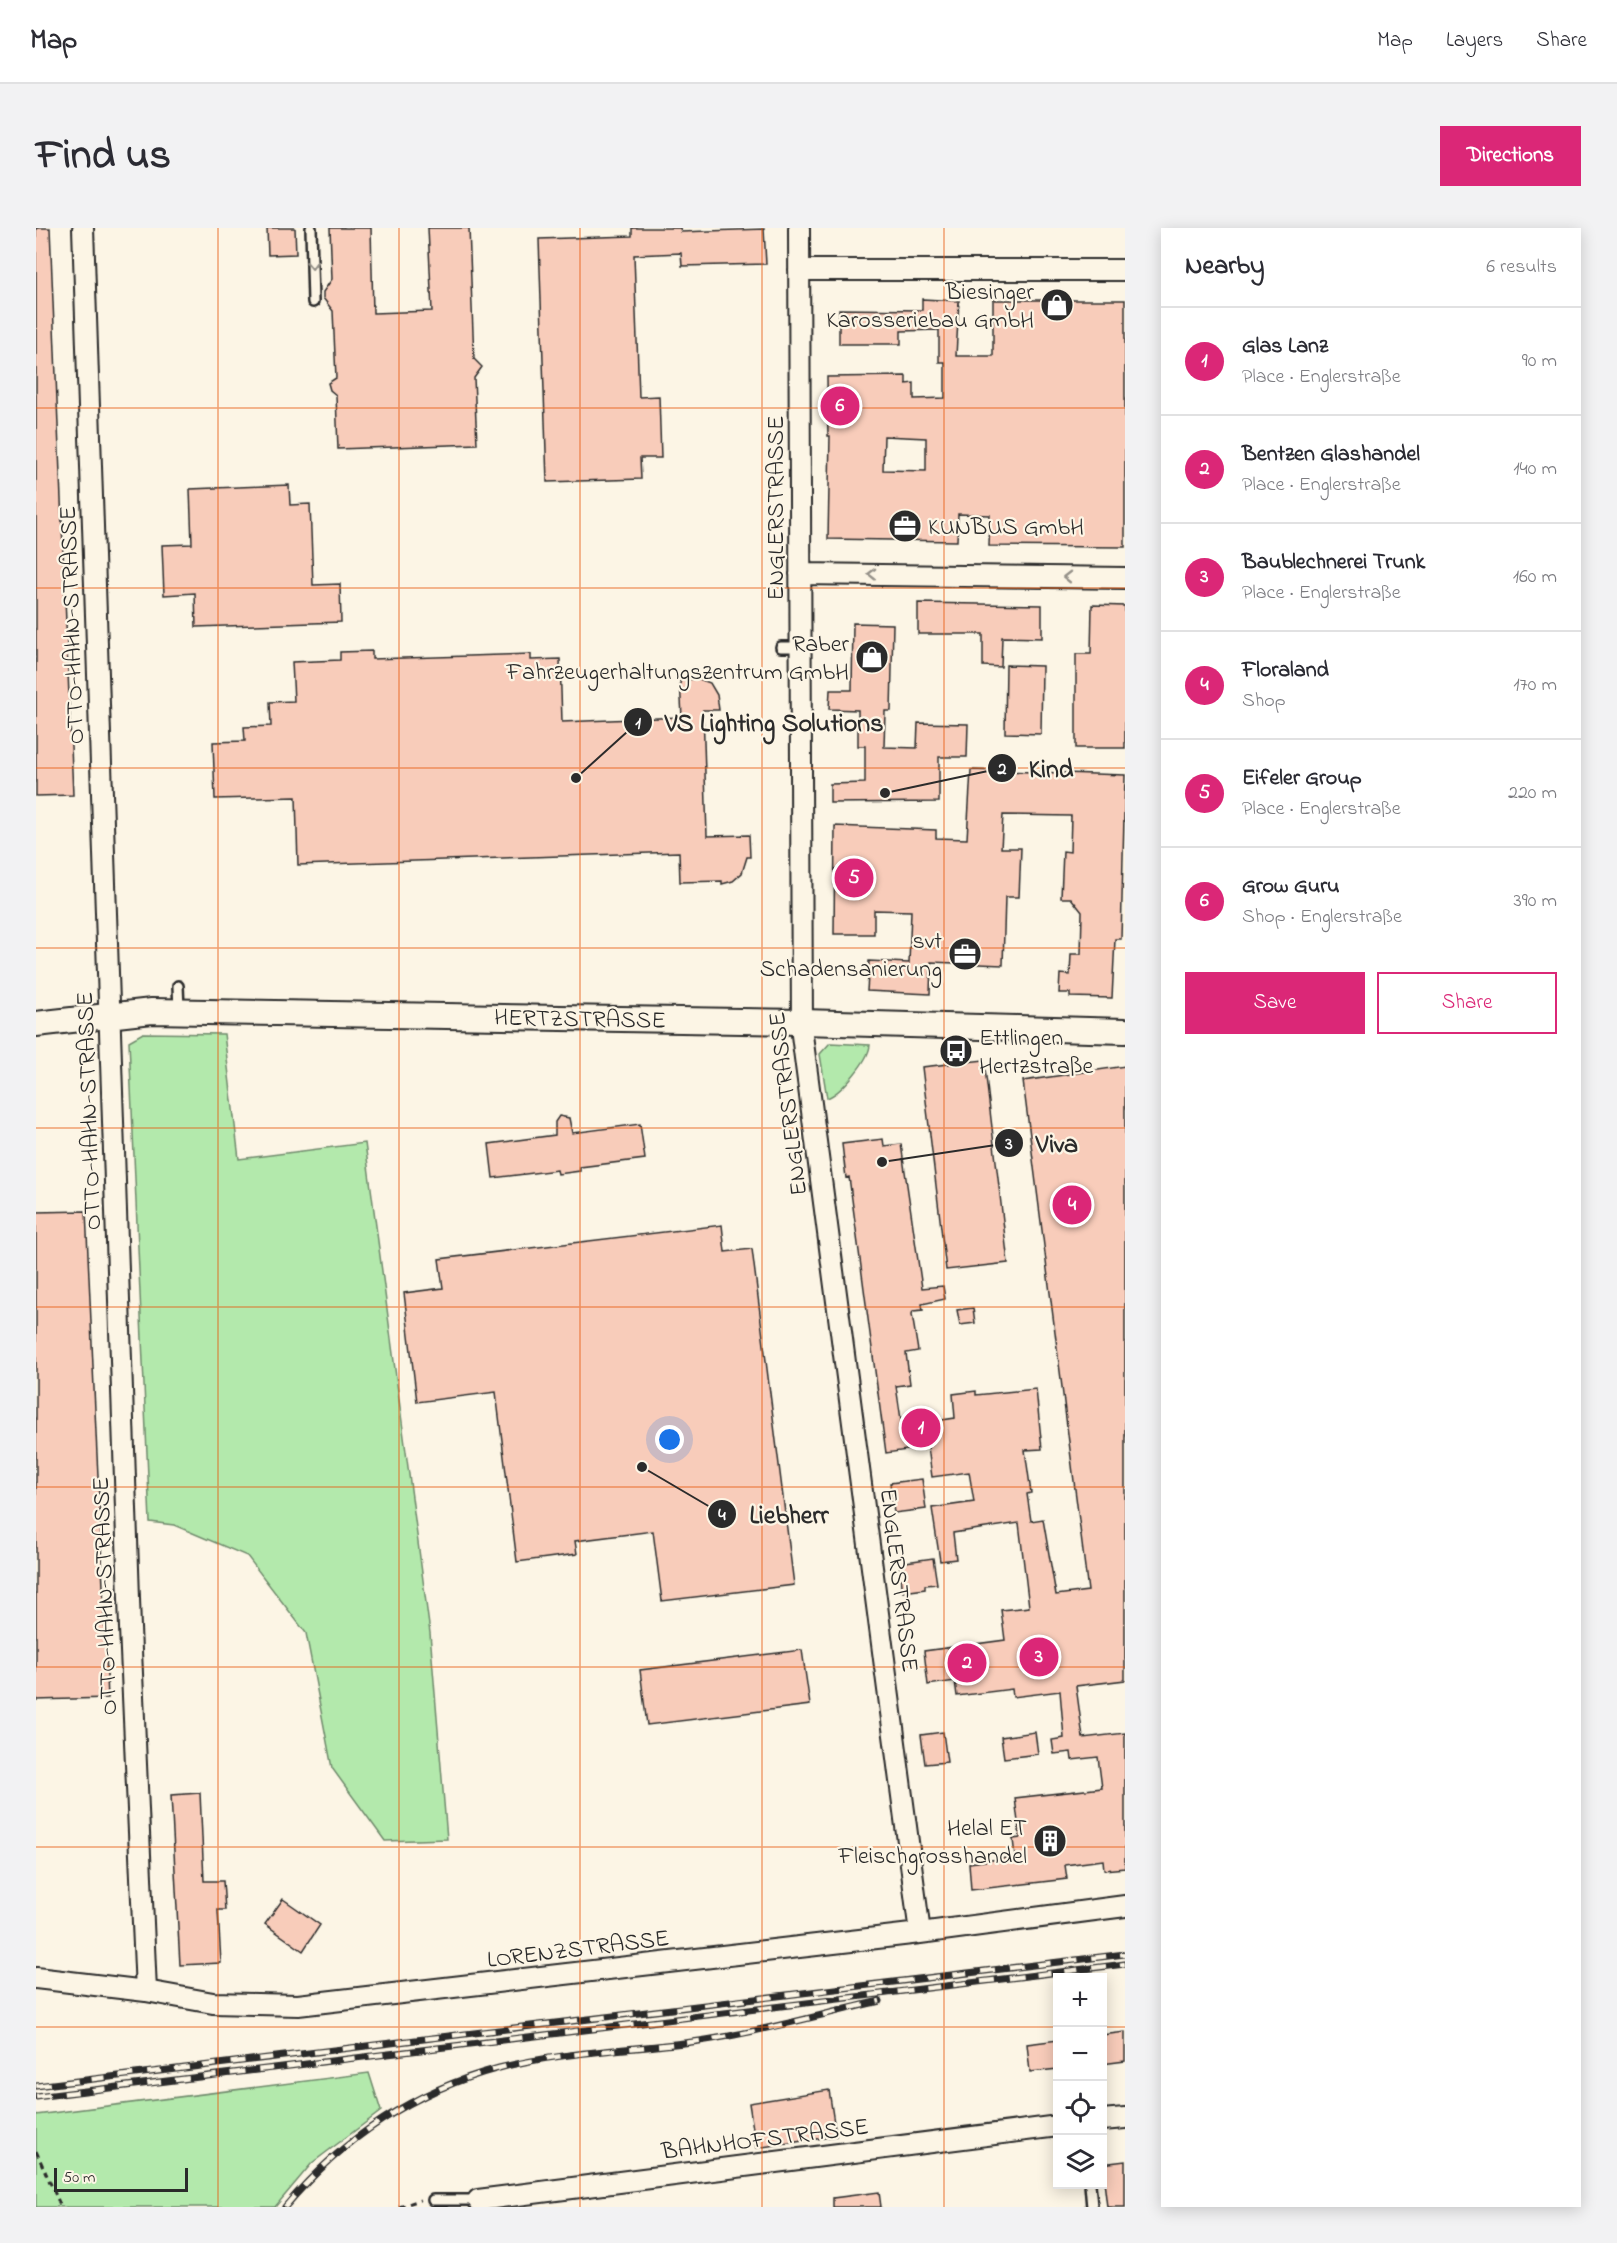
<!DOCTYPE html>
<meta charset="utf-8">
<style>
:root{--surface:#fff;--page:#f2f2f3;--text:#2b2b33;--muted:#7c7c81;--line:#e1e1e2;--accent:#db2777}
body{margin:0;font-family:"Indie Flower",sans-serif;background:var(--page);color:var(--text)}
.controls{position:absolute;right:18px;bottom:18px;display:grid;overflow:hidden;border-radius:0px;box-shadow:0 3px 15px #0003}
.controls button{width:54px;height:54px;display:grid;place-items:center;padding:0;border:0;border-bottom:2px solid var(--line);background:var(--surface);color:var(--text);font:30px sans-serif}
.scale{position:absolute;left:18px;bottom:15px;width:134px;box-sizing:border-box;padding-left:6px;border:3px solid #2b2b2b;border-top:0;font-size:16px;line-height:21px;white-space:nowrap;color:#2b2b2b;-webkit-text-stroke:4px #fcf5e5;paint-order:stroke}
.you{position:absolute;left:634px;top:1212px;width:21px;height:21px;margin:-15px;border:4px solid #fff;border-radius:50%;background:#1a73e8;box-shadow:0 0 0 9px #1a73e833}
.badge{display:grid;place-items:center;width:39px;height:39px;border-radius:50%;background:var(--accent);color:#fff;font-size:20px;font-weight:700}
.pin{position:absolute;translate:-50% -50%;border:3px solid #fff;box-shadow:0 2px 6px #0006}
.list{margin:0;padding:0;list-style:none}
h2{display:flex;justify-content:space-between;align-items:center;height:78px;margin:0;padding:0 24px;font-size:26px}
h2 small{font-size:20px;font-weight:400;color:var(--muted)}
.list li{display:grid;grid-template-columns:39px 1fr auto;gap:18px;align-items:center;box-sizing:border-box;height:108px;padding:0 24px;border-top:2px solid var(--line)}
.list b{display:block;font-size:22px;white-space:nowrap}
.list p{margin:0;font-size:20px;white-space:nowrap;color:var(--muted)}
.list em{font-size:20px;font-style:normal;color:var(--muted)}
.actions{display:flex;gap:12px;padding:18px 24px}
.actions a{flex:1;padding:14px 0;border:2px solid var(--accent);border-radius:0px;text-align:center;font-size:21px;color:var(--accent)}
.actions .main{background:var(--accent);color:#fff}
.icon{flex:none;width:33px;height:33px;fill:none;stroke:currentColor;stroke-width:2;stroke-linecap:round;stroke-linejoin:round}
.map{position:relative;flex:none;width:1089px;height:1979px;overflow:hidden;border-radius:0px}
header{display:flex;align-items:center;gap:36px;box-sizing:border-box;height:84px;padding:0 30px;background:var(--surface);border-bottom:2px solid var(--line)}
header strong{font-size:28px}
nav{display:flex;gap:33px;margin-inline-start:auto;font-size:21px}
.intro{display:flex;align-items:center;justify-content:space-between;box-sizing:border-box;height:144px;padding:0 36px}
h1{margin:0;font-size:42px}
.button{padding:15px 27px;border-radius:0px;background:var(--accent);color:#fff;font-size:21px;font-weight:700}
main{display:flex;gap:36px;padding:0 36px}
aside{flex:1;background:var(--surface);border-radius:0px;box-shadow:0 3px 15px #0003}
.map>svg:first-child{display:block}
</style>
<header>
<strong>Map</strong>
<nav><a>Map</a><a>Layers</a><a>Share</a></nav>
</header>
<div class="intro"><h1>Find us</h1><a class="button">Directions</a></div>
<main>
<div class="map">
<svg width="1089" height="1979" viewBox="0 0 1089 1979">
<rect width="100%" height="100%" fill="#fcf5e5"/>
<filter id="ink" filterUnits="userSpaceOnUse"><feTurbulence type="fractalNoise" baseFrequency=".0167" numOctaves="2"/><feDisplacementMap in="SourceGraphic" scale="12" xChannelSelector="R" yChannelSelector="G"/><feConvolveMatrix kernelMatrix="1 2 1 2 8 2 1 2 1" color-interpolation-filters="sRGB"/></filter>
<g filter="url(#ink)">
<path fill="#b3e9ac" stroke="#6f8a6c" stroke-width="1.5" d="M107,805L188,806L203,931L329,915L394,1405L411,1611L349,1613L296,1540L270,1405L211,1328L138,1297L114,1294L93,813Z
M794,815L834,817C833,832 805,865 791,870L784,826Z
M333,1845L345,1883L276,1935L239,1979H0V1887Z"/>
<path fill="#f8ccba" stroke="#2b2b2b" stroke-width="1.5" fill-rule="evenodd" d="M0,0H14L37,567L0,568Z
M231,0H259L260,26L232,27Z
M294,0H335L337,85L396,83L392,0H433L438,131L446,139L438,150L441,216L302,221L300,167L294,162L292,155L300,150L297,83L287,70V64L296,51Z
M596,0H644L645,4L728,1L730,36L646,38L645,25L598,27L603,169L623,168L625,230H604L605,251L511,254L503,11L596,8Z
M886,71L923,73L920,128H957V72H1089V319L953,318L954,287L922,286L921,313L792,311L794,208H792L791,149L870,148V156L878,155V171L909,170V134H903V102L865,103V116H803V81L886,82ZM848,208L890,210V243L847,242Z
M253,257L254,277L274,276L277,357L304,356L305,394L160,399L159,365L128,367L126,317L156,316L154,261Z
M882,375L1006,377V410L966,409L965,439L947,438V406H882Z
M1056,377L1089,378V520H1040V426H1055Z
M817,395L857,396L855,483H849L848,519L881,520L882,495L932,496L931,529H903V574L794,575V556L829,555V518H822V482L793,481L794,462H816Z
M336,423V431L495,426V432L524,431L526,494L646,489L644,452L663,451L674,455L681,467L683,482H667L671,608L713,607L714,629H711L706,645L697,653L686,656V653L644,654L643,624L262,637L260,569L179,571L177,514L209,513L208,499L235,498L234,474L258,473L256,434L304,432V424Z
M970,437L1006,438L1005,506L969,505Z
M935,542L1089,547L1085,711H1079L1076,770L1034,769V765H1023L1024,746L1034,747L1035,726H1045L1046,684L1035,670H1025L1027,623L1034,624L1035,588L967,587L965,620H985L983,669H969L967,737L895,734L894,766L831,763L833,733L873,735L875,683L838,682V706H798L799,598L900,602V610L931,611Z
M948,832L972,1035L910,1042L886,839Z
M1089,838V1452L1040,1458L1047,1510L1089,1505V1640L1068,1642L1067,1632L1029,1637L1031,1651L935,1662L933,1635L979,1629L977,1611L984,1610L979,1570L1066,1560L1062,1529L1036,1532L1035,1524L1018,1526L1016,1512L1028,1510L1024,1463L977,1469L976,1461L921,1468L919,1453L892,1457L888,1423L969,1412L965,1382L993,1379L983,1295L917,1305L920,1331L904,1333L896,1280L938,1274L933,1244L896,1249L892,1219L850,1225L813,949L810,950L806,916L847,911L848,918L865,916L886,1060L907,1058L909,1071L886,1076L887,1082L877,1083L876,1086L882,1123L870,1125L874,1156L860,1158L866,1198L919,1190L917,1166L940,1163V1167L1000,1161L1006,1221L989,1222L995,1265L991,1266L995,1293L1007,1291L1020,1367L1052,1363L987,853Z
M523,888L533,890L536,905L604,896L609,931L544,939V943L522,946L521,942L457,950L453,916L519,907V894Z
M50,983L72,1470L0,1472V984Z
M686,997L689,1024L716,1021L758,1357L626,1373L617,1303L539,1313L541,1326L481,1334L460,1164L381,1174L368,1065L407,1060L403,1031Z
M937,1080L939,1095L924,1097L921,1082Z
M886,1251L890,1281L858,1285L854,1255Z
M897,1330L901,1356L889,1357V1361L867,1364L863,1335Z
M766,1422L774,1477L611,1497L604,1442Z
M907,1504L911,1534L889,1536L885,1507Z
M999,1504L1002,1526L968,1530L965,1509Z
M164,1565L168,1653H187L189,1682H182L185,1735L144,1737L135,1567Z
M247,1671L284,1697L267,1723L229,1696Z
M1089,1804V1833L1066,1836V1807Z
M1022,1812V1841L994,1844L991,1816Z
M793,1862L800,1908L720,1920L713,1875Z
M1089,1933V1979H1071L1066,1936Z
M843,1964L845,1979H797V1970Z"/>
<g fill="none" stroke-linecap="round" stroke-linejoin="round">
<g stroke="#2b2b2b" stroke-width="14">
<path id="service" d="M275,0L277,74
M745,419H766
M142,758L143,782
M1054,1956L1056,1979
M397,1972H442"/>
</g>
<g stroke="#2b2b2b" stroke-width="24">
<path id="minor" d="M47,0L94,1400L110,1763
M763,0L766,807L884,1705
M763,42H1089
M764,346L1089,350
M0,1750L110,1763L177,1775L262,1777L884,1705L1089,1678
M1066,1892L1089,1890
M442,1972L1022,1898"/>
</g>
<g stroke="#2b2b2b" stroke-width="28">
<path id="tertiary" d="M0,796L116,783L766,794L1089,803"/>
</g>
<path stroke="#2b2b2b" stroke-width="3" stroke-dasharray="6 4.5" stroke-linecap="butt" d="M0,1923L25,1979
M363,1979L384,1972"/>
<use href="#service" stroke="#fcf5e5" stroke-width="9"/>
<use href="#minor" stroke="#fcf5e5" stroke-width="20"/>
<use href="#tertiary" stroke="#fcf5e5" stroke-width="24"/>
<g stroke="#2b2b2b" stroke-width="7">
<path id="rail" d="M0,1858L1089,1726
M0,1869L1089,1736
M249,1979C306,1911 377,1863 463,1840C528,1823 603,1822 670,1812C729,1803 786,1786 844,1773"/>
</g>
<use href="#rail" stroke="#fcf5e5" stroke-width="4.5" stroke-dasharray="14" stroke-linecap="butt"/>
</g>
<defs><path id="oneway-chevron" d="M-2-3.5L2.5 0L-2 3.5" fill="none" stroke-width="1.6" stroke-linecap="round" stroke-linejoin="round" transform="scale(1.5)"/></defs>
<g stroke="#949088">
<use href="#oneway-chevron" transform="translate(276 37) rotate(88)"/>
<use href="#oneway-chevron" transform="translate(836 346) rotate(-179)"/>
<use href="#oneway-chevron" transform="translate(1031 349) rotate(-179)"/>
</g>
</g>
<path fill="none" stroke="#e8590c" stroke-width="1.5" stroke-opacity="0.55" d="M182,0V1979M363,0V1979M544,0V1979M726,0V1979M908,0V1979M0,180H1089M0,360H1089M0,540H1089M0,720H1089M0,900H1089M0,1079H1089M0,1259H1089M0,1439H1089M0,1619H1089M0,1799H1022M1066,1799H1089"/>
<defs>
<g id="shop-disc" transform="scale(1.725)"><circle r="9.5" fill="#2b2b2b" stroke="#fcf5e5"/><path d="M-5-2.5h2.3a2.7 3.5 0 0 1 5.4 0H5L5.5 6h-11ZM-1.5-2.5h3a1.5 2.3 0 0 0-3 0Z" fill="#fff"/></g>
<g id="office-disc" transform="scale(1.725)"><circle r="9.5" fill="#2b2b2b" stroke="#fcf5e5"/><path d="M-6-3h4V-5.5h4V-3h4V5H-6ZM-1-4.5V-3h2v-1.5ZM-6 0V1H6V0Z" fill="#fff"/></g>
<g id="bus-disc" transform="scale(1.725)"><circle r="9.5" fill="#2b2b2b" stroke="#fcf5e5"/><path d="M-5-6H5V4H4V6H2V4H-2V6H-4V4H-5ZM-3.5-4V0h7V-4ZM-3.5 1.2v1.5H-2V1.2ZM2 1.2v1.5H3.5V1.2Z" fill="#fff"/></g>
<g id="building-disc" transform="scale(1.725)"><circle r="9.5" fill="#2b2b2b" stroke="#fcf5e5"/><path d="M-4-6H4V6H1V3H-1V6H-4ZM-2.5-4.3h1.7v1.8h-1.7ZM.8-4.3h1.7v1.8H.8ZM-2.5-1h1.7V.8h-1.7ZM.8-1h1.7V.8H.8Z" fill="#fff"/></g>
</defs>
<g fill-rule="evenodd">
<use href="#shop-disc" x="1021" y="77"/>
<use href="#office-disc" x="869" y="298"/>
<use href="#shop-disc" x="836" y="429"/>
<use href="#office-disc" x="929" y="726"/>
<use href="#bus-disc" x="920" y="823"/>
<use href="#building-disc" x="1014" y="1613"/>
</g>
<g text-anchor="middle" stroke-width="4.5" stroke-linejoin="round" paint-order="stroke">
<g font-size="24" fill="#2b2b2b" stroke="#fcf5e5" text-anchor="end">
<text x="998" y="71">Biesinger<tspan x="998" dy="28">Karosseriebau GmbH</tspan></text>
<text x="892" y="306" text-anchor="start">KUNBUS GmbH</text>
<text x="813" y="423">Raber<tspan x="813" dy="28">Fahrzeugerhaltungszentrum GmbH</tspan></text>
<text x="906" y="720">svt<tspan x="906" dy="28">Schadensanierung</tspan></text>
<text x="943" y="817" text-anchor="start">Ettlingen<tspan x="943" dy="28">Hertzstraße</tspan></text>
<text x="991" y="1607">Helal ET<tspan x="991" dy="28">Fleischgrosshandel</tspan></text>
</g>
<g font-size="24" fill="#2b2b2b" stroke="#fcf5e5">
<text transform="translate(739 280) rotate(-90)" y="8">ENGLERSTRASSE</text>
<text transform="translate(35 397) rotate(-92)" y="8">OTTO-HAHN-STRASSE</text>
<text transform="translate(544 790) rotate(1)" y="8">HERTZSTRASSE</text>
<text transform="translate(751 876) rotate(-97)" y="8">ENGLERSTRASSE</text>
<text transform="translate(52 883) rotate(-92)" y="8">OTTO-HAHN-STRASSE</text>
<text transform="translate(864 1352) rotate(83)" y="8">ENGLERSTRASSE</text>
<text transform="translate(68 1368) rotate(-92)" y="8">OTTO-HAHN-STRASSE</text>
<text transform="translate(542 1720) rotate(-7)" y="8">LORENZSTRASSE</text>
<text transform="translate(729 1910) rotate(-7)" y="8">BAHNHOFSTRASSE</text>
</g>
</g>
<path fill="none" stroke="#2b2b2b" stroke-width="2" d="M540 550L602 494M849 565L966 540M846 934L973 915M606 1239L686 1286"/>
<g fill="#2b2b2b" stroke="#fcf5e5" stroke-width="2">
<circle cx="540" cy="550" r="6"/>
<circle cx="849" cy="565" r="6"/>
<circle cx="846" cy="934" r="6"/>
<circle cx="606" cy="1239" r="6"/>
<circle cx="602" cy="494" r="15"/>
<circle cx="966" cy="540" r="15"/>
<circle cx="973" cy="915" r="15"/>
<circle cx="686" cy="1286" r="15"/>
</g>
<g font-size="18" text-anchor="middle" font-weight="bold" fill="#fff">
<text x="602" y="500">1</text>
<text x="966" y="546">2</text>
<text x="973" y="921">3</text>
<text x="686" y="1292">4</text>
</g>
<g font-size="26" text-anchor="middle" font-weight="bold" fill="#2b2b2b" stroke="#fcf5e5" stroke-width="4.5" stroke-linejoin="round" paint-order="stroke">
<text x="738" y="503">VS Lighting Solutions</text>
<text x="1015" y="549">Kind</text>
<text x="1021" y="924">Viva</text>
<text x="753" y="1295">Liebherr</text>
</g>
</svg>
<div class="controls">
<button>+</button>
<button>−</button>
<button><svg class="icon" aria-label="locate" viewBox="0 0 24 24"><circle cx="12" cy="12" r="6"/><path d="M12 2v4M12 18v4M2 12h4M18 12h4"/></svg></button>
<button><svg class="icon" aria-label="layers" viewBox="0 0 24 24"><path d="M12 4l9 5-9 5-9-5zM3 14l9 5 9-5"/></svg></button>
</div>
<div class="scale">50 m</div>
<div class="you"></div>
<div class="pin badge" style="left:885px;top:1200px">1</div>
<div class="pin badge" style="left:931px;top:1435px">2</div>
<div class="pin badge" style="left:1003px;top:1429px">3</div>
<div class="pin badge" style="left:1036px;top:977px">4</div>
<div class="pin badge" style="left:818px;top:650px">5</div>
<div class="pin badge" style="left:804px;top:178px">6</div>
</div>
<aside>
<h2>Nearby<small>6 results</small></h2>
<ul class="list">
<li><span class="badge">1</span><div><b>Glas Lanz</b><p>Place · Englerstraße</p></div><em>90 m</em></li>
<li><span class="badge">2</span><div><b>Bentzen Glashandel</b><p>Place · Englerstraße</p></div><em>140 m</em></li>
<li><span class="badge">3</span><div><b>Baublechnerei Trunk</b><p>Place · Englerstraße</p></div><em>160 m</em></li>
<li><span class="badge">4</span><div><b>Floraland</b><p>Shop</p></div><em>170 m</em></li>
<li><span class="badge">5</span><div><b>Eifeler Group</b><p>Place · Englerstraße</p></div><em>220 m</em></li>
<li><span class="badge">6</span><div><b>Grow Guru</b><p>Shop · Englerstraße</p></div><em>390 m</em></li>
</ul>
<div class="actions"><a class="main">Save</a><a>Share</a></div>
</aside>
</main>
